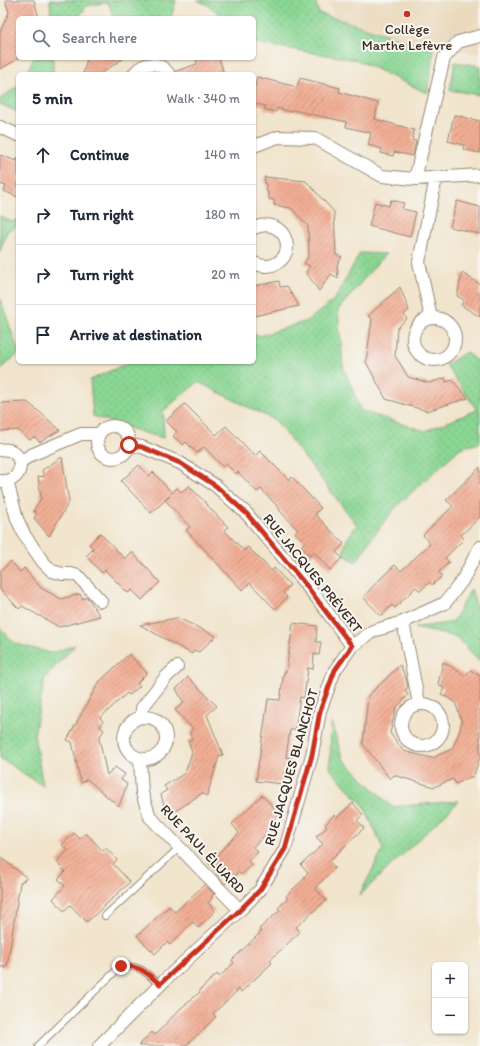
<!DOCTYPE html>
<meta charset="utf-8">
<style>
:root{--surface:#fff;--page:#f2f2f3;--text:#1f2937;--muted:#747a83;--line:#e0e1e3}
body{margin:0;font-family:Itim,sans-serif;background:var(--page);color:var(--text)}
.controls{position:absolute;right:12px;bottom:12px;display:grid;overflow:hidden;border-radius:6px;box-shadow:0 1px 3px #0004}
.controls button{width:36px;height:36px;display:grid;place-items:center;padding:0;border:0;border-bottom:1px solid var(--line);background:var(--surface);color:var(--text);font:20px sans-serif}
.stop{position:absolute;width:12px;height:12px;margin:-9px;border:3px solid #c8321e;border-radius:50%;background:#fff}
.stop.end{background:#c8321e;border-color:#fff;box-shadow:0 1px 4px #0008}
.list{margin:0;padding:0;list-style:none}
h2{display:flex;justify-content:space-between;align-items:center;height:52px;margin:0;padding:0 16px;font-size:17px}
h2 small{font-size:13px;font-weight:400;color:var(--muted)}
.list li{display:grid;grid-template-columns:26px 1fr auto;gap:12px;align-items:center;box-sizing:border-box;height:60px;padding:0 16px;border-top:1px solid var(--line)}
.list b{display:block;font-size:15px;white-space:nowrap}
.list em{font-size:13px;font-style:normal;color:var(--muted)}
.icon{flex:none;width:22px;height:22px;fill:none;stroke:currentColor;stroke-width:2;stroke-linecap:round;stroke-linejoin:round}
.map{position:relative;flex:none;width:480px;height:1046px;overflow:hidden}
.search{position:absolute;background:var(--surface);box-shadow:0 1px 3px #0004;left:16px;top:16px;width:240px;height:44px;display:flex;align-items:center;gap:10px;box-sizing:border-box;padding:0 14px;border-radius:6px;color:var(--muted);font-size:15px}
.panel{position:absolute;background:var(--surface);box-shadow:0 1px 3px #0004;left:16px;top:72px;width:240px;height:292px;border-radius:6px}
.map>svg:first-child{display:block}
</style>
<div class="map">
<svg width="480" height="1046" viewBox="0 0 480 1046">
<defs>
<pattern id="park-dots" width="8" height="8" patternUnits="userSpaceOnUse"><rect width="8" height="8" fill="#8ad693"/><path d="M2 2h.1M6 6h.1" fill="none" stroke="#78b87e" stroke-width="1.8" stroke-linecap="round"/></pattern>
<pattern id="building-hatch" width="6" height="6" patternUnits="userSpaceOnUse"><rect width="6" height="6" fill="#f2ae94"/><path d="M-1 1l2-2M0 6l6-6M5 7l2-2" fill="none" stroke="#c58e78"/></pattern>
</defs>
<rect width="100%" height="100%" fill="#f6f6f2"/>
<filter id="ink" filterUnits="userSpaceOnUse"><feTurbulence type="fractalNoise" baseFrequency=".025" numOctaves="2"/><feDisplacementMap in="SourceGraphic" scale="8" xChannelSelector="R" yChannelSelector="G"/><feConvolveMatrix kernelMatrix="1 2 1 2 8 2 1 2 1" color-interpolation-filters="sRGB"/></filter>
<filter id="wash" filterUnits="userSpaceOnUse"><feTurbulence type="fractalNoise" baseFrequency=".012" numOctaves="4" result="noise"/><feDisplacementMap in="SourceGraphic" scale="16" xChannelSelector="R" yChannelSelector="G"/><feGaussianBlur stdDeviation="0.9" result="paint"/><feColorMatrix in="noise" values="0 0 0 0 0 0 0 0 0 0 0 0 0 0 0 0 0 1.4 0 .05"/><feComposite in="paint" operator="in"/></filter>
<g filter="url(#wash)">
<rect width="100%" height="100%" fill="#f1e4cc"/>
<path fill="#ead8ba" d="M329,0H480V54L338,28Z"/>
<path fill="url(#park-dots)" stroke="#628058" d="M50,0H176L171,18H114L108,2L87,6L78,18H51Z
M197,0H315L319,13L434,50L427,93L357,60L254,43V18H225L208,5Z
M34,58H53V74H26Z
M455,62L480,66V95L450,90Z
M18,86V112L0,104V99Z
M0,216L12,222L18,219V225L7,231L0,252Z
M360,253L386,254L378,262L338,310L343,366L361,411L425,431L477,410L446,365L466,352L480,364V443L460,448L397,506L373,536L368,544L356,562L343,554L347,539L357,525L276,421L198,382L163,411L164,438L144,433L93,416L90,380L130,362H254V334L260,336L307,321L335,299Z
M0,298L18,350V354L0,369Z
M471,589L480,620V661L456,637L415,628L453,622Z
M0,628L16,644L51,653L75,645L45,678L34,735L43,786L0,758Z
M331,721L343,759L392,807L459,801L359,896L383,849L364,806L330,769Z"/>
<g id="blocks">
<path fill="url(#building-hatch)" d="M5,0H34L39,18H18V59L0,69V32L9,12Z
M87,58H124L100,74H83Z
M196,58H219L224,74H176V71L197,64Z
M257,77L297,87L300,78L340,88L339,92L378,103L375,119L414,130L412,140L416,141L413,156L394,152L393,156L381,153L382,149L368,145L371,133L346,127L347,122L292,110L291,112L277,108L276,112L264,109L265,106L254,103V90Z
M454,115L480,121V153L463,149L464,145L448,141Z
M0,155L16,161L18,157V197L4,191L6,186L0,184Z
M264,177L306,181L334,212L336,255L342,257L337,265L338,278L331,274L319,291L306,272L310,266L304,263L309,255L308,226L291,208L274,205V200L269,199Z
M391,200L404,203L402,209L416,212L410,237L369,226L375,202L389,206Z
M457,201L480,207V234L450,227Z
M462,273L480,284V317L461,305L464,300L457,296Z
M279,281L280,287L287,286L299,306L254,316V286Z
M400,287L409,310L404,315L407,319L397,328L395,356L401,365L408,377L429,383L445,378L446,382L452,380L468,398L427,411L386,399L366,362L372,319L368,316Z
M27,402L36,409L60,430L40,442L34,437L30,440L18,430L0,431V403Z
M185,404L216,435L226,426L255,456L260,451L289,480L292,477L321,508L315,514L344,544L336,552L342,558L330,570L314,552L311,556L301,546L305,542L295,533L298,530L279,510L280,509L261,489L257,492L238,472L236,474L226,464L223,467L204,447L197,453L186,442L183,445L173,436L177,432L166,421Z
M62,457L69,502L49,536L34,518L37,513L33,511L41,498L38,477L44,476L42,470Z
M139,465L149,476L153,472L172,493L177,488L181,492L189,486L205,502V503L228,527L224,530L244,551L248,547L272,571L274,568L290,585L283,593L287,597L275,609L250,583L242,590L186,530L190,527L165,500L170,496L151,513L121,481Z
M480,467V517L461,535L464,539L445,558L449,562L439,572L442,576L432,585L430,582L420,591L416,587L395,608L392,605L381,616L363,597L378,581L395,565L401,571L430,544L423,535L453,506L446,500Z
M100,533L125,559L132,552L160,582L142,600L132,590L128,593L105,570L102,573L86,556L93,549L89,544Z
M11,561L20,572L24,568L41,588L61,599L80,594L82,599L87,597L100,616L59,627L22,606L19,609L0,589V571Z
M176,618H178L216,636L199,652L194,650L192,654L140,625Z
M293,623L317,626L316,642H321L319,655L314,654L313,669L308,668L304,698L300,697L295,730H290L286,757L291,758L290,770L284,773L283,784L256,781L268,699L280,700L284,672H286Z
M129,654L147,673L137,683L140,686L134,691L130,695L127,693L100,718L103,721L100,727L104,730L99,738L107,775L115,767L125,774L121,780L127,784L119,806L112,800V801L87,779L81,783L72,742L67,740L99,682Z
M443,662L466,676L470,670L480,676V757L473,777H470L456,784L453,779L434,787L394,775L390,779L363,744L368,696L400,665L406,678L408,687L405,691L408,695L396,708L390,733L403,751L432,758L443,753L452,749L459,733L462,722L455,702L441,694L444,688L438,684Z
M188,677L217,706L207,715L223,755L219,756L207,796L202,793L167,817L161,794L167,790L164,786L185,773L192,752L188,741L192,739L190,733L193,729L175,710L184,703L176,689Z
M262,795L280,814L270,824L273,827L253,847L258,852L248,861L252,865L241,875L238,872L225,884L216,874L217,873L208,863L239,833L232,824Z
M353,803L363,815L357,820L364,828L329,861L335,868L315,888L326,900L296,927L300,932L270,960L272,963L241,992L239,989L213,1014L216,1017L185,1046H138L152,1032L155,1035L180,1009L200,992V990L217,974L219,977L234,963L232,960L261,932L259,929L280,910L278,908L288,899L286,896L305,878L304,877L308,873L301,865L323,844L316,837L327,827L325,825L334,815L336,818Z
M74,833L80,839L86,833L103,851L106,848L117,860L113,864L130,882L87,922L70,905L64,911L53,899L65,886L58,879L65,872L57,862L68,850L62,845Z
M0,857L27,878L20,883L7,967H0Z
M205,884L214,894L211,897L212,898L208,903L215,911L198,928L193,922L170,945L167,942L155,954L137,936L169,906L175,912Z"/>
</g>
</g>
<g filter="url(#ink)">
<use href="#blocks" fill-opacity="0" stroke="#968775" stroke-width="1"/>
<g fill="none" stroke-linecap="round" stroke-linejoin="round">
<g stroke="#968775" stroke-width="8">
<path id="service" d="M105,916L180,847
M38,1046L121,966C141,965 146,973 160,985"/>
</g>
<g stroke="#968775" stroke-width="14">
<path id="minor" d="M134,74C143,61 160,61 169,74
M0,127L18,135
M254,146L278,137L315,138L382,176L415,179L480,175
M415,179L444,58L458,42L480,36
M254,228C284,215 299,253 275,264C268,268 261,266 254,263
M431,318L419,262L436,178
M413 339a21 21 0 1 1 42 0a21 21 0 1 1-42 0Z
M97 442a16 16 0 1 1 32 0a16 16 0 1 1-32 0Z
M129,445L142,447L180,463L216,486L247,514L317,598L352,646
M0,450C25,445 28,484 0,481
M20,462L31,455L81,434H99
M7,481L17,519L25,536L43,562L52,571L63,574H71L78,576L101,601
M403,622L419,704
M401 725a21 21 0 1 1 42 0a21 21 0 1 1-42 0Z
M142,717V708L166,677L177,667
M124 738a21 21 0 1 1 42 0a21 21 0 1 1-42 0Z
M140,759L142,793L150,817L240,910
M99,1046L166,979L240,910L260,890L285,849L312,755L320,711L335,670L352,646L373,631L403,622L445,603L462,581L480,547"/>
</g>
<use href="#service" stroke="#fff" stroke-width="6"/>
<use href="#minor" stroke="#fff" stroke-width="12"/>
</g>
</g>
<g fill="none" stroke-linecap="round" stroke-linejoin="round" filter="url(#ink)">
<path stroke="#c8321e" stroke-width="5" d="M121,966C140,965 146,973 160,984L240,910L260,890L285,849L312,755L320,711L335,670L352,646L305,584L247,514L216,486L180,463L142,447L129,445"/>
</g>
<circle fill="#c8321e" stroke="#f6f6f2" stroke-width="1.5" cx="407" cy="14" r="4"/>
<g text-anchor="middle" stroke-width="4" stroke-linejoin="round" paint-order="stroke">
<g font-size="14" fill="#3b2a1e" stroke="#f6f6f2">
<text x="407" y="34">Collège<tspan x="407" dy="16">Marthe Lefèvre</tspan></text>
</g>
<g font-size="14" fill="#3b2a1e" stroke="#f6f6f2">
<text transform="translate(313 573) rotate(51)" y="5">RUE JACQUES PRÉVERT</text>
<text transform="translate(291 767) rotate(-74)" y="5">RUE JACQUES BLANCHOT</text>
<text transform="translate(203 849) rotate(47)" y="5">RUE PAUL ÉLUARD</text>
</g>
</g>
</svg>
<div class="controls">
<button>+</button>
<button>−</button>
</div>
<div class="stop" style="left:129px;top:445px"></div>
<div class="stop end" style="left:121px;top:966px"></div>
<div class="search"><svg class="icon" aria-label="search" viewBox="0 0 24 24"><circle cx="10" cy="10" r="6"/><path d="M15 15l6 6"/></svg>Search here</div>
<section class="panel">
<h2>5 min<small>Walk · 340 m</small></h2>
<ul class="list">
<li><svg class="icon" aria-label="ahead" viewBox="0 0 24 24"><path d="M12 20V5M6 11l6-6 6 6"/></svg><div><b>Continue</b></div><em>140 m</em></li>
<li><svg class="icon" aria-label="right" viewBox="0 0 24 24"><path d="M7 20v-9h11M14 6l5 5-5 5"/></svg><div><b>Turn right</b></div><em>180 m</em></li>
<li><svg class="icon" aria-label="right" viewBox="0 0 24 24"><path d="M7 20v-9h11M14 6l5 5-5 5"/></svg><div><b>Turn right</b></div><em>20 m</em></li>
<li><svg class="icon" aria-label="arrive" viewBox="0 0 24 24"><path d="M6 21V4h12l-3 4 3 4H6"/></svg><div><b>Arrive at destination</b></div></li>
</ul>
</section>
</div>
